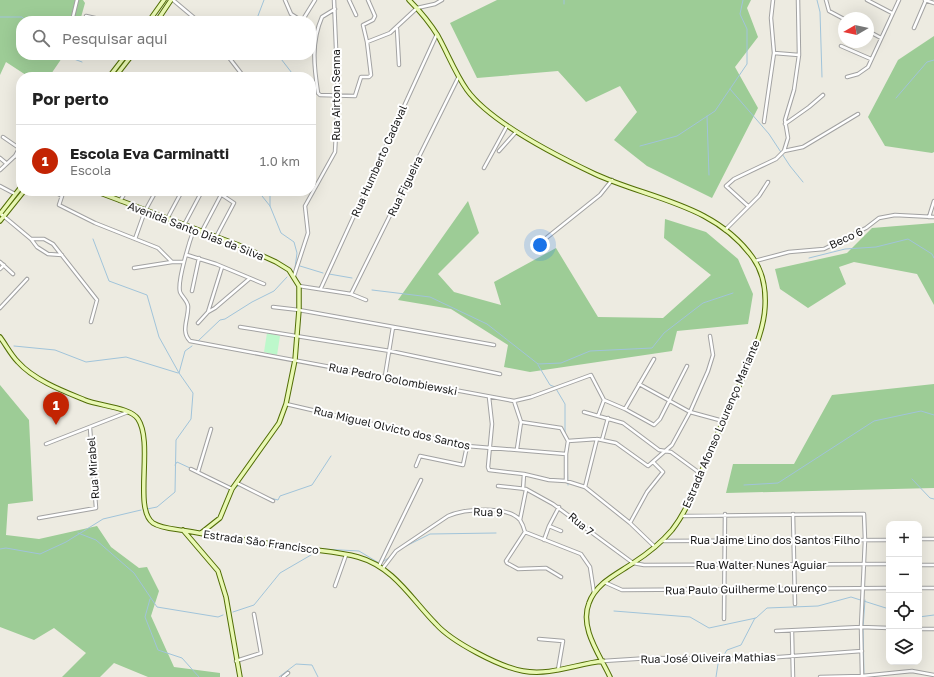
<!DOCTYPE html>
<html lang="pt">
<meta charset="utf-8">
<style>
:root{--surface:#fff;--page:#f2f2f2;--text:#222;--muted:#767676;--line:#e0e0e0;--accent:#c32403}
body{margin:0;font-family:"Golos Text",sans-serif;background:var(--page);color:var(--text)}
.controls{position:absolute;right:12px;bottom:12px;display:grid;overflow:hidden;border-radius:8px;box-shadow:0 4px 16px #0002}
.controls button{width:36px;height:36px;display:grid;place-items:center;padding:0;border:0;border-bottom:1px solid var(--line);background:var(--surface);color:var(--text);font:20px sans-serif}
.compass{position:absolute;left:838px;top:12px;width:36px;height:36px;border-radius:50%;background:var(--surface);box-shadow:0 4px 16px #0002;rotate:261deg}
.you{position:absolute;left:540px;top:245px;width:14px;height:14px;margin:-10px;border:3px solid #fff;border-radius:50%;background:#1a73e8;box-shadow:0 0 0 6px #1a73e833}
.badge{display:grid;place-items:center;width:26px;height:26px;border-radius:50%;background:var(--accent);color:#fff;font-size:13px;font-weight:700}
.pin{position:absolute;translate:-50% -33px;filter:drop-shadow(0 1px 2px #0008)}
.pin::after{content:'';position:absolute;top:21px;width:14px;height:12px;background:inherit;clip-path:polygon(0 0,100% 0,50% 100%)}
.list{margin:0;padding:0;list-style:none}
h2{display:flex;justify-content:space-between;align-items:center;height:52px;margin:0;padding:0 16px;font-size:17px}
h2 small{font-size:13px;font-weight:400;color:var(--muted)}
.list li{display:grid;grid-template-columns:26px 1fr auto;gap:12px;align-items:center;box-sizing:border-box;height:72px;padding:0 16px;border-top:1px solid var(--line)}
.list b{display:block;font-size:15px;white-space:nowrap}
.list p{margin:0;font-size:13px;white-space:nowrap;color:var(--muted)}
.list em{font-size:13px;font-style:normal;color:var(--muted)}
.icon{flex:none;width:22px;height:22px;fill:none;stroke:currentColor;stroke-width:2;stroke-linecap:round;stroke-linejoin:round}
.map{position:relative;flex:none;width:934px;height:677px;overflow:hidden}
.search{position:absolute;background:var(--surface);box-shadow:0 4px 16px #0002;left:16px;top:16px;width:300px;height:44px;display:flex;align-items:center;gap:10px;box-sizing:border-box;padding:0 14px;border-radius:16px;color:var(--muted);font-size:15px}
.panel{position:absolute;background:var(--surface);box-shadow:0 4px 16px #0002;left:16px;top:72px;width:300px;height:124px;border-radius:16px}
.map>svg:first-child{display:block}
</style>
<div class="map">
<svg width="934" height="677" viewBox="0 0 934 677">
<rect width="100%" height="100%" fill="#edebe1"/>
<path fill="#9dcc96" d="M0,0H83L85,3L80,21H21V55H64L49,77H29L6,62L0,75Z
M497,0H751L747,8L758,37L735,67L758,108L712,198L647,166L614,140L637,112L620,86L586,102L558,71L477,78L450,23Z
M934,36V152L932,153L885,146L868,117L898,60Z
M468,201L479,233L438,274L454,292L501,305L494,282L556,248L598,317L663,318L711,275L664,238L665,219L706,232L738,259L753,294L748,324L677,331L672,351L530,372L504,367L508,345L451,309L398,300Z
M934,223V305L917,274L854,262L839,267L846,284L808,308L780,289L775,269L847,253L872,228Z
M934,384V488L726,493L733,464H794L832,395Z
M0,385L29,420L33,501L8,504L6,535L39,539L97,526L111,547L139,568L147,567L159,591L151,616L174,667L220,673V677H148L114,663L100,677H62L86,653L54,628L34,640L0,627Z"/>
<path fill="#bdf8cb" d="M267,333L280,336L277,355L264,352Z"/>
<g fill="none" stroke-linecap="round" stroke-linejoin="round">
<path stroke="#a1c4da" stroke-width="1" d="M564,0V4
M817,0L820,12L822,77
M0,17H22L26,21
M256,21L264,0
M63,55L82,62
M278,55L295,77
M730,89L769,134L790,166L803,182
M896,98L927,62L934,60
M311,112L314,118L311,133
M707,116L709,175
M640,146L677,136L715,111L747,64V29L740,14L743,0
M258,191L270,206L281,233L294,242L297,253L295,268
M270,206V191
M93,239L109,281L147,295L159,337L179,373
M809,258L845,249L876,247L908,239L932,254L934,258
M300,266L323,273
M329,274L352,278
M372,290L430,297L487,324L538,364L561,363L590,351L652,348L664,333L703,303L733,293
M198,341L220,320L225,319L252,302L274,291L287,277
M14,346L55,350L86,362L126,357L178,373
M538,365L550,385L555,387L565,404V433
M567,458L568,485
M175,465L177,462L190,468
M912,479L930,498L934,499
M220,482L232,487
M744,485L778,483L874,421L921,411L934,415
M235,488L240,485
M270,498L278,500L280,496L312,485L331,456
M147,509L157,507L175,492L176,440L191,419L193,393L179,373L185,351L192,346
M78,533L96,540L134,573L157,607L218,617L223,615
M406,546L430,534L496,533
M0,549L6,548L40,554L66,542L103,519L141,510
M322,549L359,551L379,563
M381,563L390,557
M150,599L145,617L158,650L182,658L199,677
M614,611L690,617L709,628L756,618L767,608L818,606L851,597L889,609
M233,612L254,605L280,573L311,555
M919,617L934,615
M864,674L863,628L865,600
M279,677L296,664L312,665L318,677
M716,677L718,664L727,650L741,645L755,618"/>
<g stroke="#a2a2a2" stroke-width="4.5">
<path id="street" d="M173,0L198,21
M285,0L291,14L302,21L315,0
M349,0L356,15
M826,0L829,11L844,19
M867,0L892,13
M925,0L934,3
M335,9L322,17C311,42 314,67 318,93L320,95L355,96L361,77H369L371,75L367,42L363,25L373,20L375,16L368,0
M86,16L108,21
M72,21L77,0
M914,28L926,0
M397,29L399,65
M868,31L881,38
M367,42L390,33L417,8L435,4L442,0
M841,46L871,59
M774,53L799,55
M227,55L244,77
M847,77L858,74L868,67L899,0
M764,122L774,53L771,18L773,0
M785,124L809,107L823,95
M3,137L19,148
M499,151L516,132
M784,151L803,147L858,114
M15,156L21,159
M0,158L6,163
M484,168L507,126
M0,170L15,156L21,145
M0,186L15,194
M53,191L62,196L59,205L95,223L158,248L172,262H184
M120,201L126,191
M748,206L726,186L734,179L776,159L784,151L788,138L785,120L794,90L799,55L798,0
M1,214L31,239L37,247L48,254L62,255
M929,217L934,201
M167,219L182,191
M184,225L202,191
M194,229C190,240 177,281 180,292C182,297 187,300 188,306C189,318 180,331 190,341L514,401L531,397L591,375L604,400L625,409L654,425L660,419L687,366
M725,230L759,196L768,182
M202,231L222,193
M216,237L234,203L216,191
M31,239H44L53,244L97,300L91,322
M135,239L145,211L156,191
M540,243L600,195L612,180
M187,255L216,264L264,284
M755,261L789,252L824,249L866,228L879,218L895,215L934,217
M0,262L13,274
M134,268L172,262
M0,269L4,265
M294,276L308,233L305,206L335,152L338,95L334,0
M299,286L351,294L366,300
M321,288L437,34
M192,291L199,258
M351,294L458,78
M273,307L299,310L494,345
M0,308L27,279
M208,312L222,267
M198,323L208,312L215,308L249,279
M240,327L390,351L500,374
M385,376L393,327
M639,384L690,412L723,421
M489,397L492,424L488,467L489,470L524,474L549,480L566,481L585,487L630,523L655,547
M514,401L521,422L517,449
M286,404L467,446L566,454
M625,409L654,359
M584,412L623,423L659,450L671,452L701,474
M598,416L604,400
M521,422L561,428L568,441
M602,440L608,418
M46,444L128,412
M416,466L420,456L463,465L467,446
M191,469L232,489
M198,472L211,429
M566,481V454L568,441L597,439L616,443L648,466L672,445L690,412L708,371L713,355L710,336
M237,483L273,501
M498,486L526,489L553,504L633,563L644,565L889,564
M585,487L597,439
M523,489L524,474
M559,507L549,526L561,531
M793,514L795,604
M682,516L864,514L865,540L861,627L862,676
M39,518L96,508L90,428
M520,520L526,490
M630,523L647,492L663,472L653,462
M525,532L506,561L507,563L518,569L546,568L561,577
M919,539H934
M544,540L549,526
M662,541L889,540
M919,565H934
M379,566L421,480
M383,568L396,551L448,516C464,509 507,505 520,520C522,523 524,528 525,532L581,554L590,567L594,593
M604,582L622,590L889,588
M335,586L346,555
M919,588H934
M724,619L725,514
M919,629H934
M776,631L861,627L889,628
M792,632L793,677
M539,639L563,641L558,670
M236,661L261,653L254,614
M603,661L650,658L753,659L862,651
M283,677L288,673
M820,677L862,676L912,671L934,675"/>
</g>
<g stroke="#526e06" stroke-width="5.5">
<path id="secondary" d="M409,0C420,11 430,23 438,36C448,54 455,73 467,90C491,123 557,156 595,174C649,199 715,204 753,258C763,272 766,290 765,307C764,327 756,346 748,365C736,394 723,422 710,450C699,477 690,507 672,530C661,543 647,554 633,563C617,574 596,583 589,603C579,628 600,655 610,677
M149,21L164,0
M157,21L171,0
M109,77L126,55
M115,77L132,55
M95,191L241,246L276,262L289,270L299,286V310L295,360L286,404L279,423L232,489L220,518L201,533
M0,214L21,187
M0,221L24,191
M0,337C6,345 11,355 18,362C34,380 63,391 85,400C99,406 130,407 138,419C154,443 133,509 153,523C162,529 177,529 187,531C225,538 263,542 301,548C320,551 340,552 358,557C394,567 412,600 436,624C452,642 500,667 523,671C550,676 576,664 603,661
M183,530L218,571L226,597L240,677"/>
</g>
<use href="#street" stroke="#fff" stroke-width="2.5"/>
<use href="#secondary" stroke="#e9f8b4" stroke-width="3.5"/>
</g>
<g text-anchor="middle" stroke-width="4" stroke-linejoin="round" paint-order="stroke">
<g font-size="11" fill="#1b1b1b" stroke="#fff">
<text transform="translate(336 95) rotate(-90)" y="4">Rua Airton Senna</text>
<text transform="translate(379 161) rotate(-66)" y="4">Rua Humberto Cadaval</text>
<text transform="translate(405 186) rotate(-64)" y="4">Rua Figueira</text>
<text transform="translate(196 231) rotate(21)" y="4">Avenida Santo Dias da Silva</text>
<text transform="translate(846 238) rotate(-25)" y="4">Beco 6</text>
<text transform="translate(393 379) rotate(11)" y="4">Rua Pedro Golombiewski</text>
<text transform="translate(721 424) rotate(-67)" y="4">Estrada Afonso Lourenço Mariante</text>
<text transform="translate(392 428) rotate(13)" y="4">Rua Miguel Olvicto dos Santos</text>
<text transform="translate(93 468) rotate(-94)" y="4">Rua Mirabel</text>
<text transform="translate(488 512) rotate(2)" y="4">Rua 9</text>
<text transform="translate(581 524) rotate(40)" y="4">Rua 7</text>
<text x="775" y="544">Rua Jaime Lino dos Santos Filho</text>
<text transform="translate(261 542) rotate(8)" y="4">Estrada São Francisco</text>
<text x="761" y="569">Rua Walter Nunes Aguiar</text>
<text transform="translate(746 589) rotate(-1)" y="4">Rua Paulo Guilherme Lourenço</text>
<text transform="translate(708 658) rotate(-1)" y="4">Rua José Oliveira Mathias</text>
</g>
</g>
</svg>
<div class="controls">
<button>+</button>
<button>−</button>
<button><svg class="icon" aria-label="locate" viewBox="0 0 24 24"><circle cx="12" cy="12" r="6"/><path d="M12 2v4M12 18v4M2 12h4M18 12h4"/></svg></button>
<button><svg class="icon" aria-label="layers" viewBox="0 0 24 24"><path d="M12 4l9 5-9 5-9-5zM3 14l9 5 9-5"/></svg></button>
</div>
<svg class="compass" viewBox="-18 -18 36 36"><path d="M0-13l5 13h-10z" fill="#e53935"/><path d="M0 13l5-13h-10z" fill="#767676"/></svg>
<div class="you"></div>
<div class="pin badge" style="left:56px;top:425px">1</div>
<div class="search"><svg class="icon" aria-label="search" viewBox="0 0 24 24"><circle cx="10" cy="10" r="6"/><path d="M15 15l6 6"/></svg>Pesquisar aqui</div>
<section class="panel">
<h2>Por perto<small></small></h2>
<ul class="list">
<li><span class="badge">1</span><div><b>Escola Eva Carminatti</b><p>Escola</p></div><em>1.0 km</em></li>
</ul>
</section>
</div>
